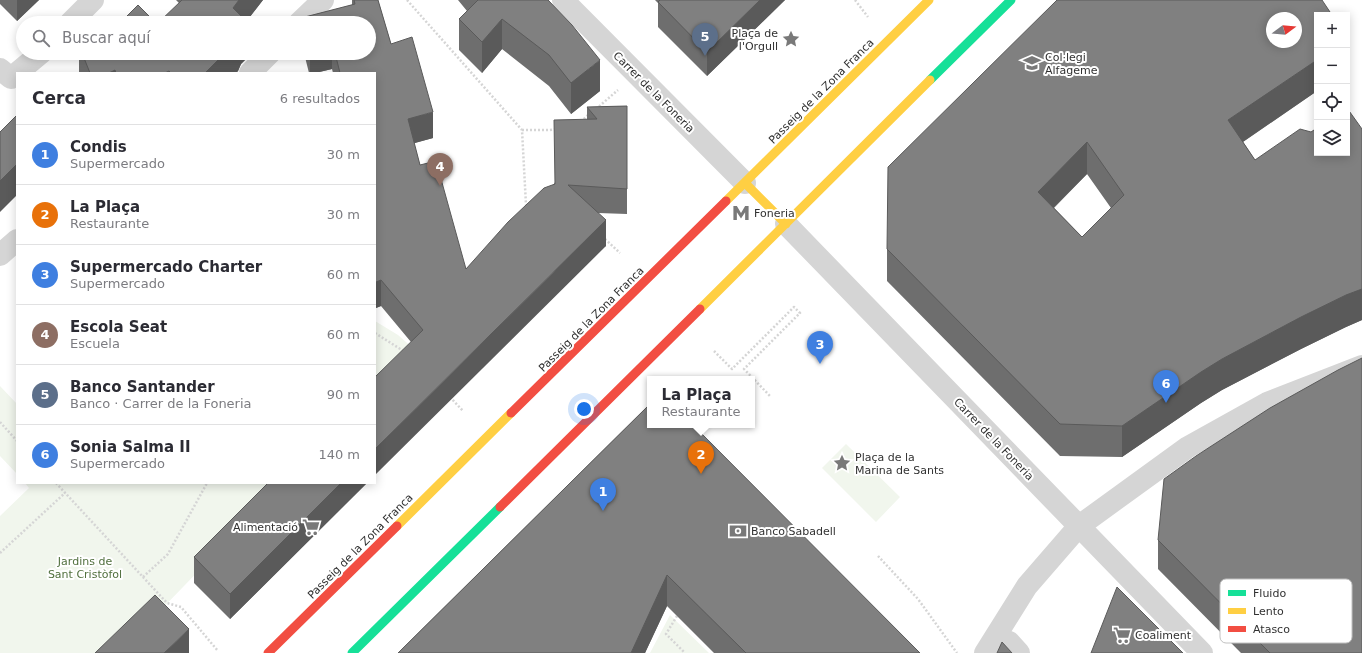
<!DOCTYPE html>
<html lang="es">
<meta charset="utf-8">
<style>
:root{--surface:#fff;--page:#f2f2f3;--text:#2b2b33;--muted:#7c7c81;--line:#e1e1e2;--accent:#0f766e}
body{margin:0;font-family:"DejaVu Sans",sans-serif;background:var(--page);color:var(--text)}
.controls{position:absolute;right:12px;top:12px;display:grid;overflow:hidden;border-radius:0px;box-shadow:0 2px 10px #0003}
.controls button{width:36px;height:36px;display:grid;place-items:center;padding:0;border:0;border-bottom:1px solid var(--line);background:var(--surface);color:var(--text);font:20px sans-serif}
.compass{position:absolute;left:1266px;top:12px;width:36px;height:36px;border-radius:50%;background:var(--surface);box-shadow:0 2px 10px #0003;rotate:74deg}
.you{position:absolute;left:584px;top:409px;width:14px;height:14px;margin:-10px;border:3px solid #fff;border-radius:50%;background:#1a73e8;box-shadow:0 0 0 6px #1a73e833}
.badge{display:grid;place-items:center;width:26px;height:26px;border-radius:50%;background:var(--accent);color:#fff;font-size:13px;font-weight:700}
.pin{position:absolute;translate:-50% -33px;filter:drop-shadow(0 1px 2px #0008)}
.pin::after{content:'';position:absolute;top:21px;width:14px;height:12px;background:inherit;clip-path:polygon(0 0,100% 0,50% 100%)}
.popup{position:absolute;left:647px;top:376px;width:108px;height:52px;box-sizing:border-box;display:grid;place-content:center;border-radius:0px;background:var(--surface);filter:drop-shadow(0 1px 3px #0005);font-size:13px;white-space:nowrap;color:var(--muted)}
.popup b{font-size:15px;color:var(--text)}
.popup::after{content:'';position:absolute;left:50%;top:100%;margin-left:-8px;border:8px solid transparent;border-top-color:var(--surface)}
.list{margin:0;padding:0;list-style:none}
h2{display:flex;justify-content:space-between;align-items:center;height:52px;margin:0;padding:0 16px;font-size:17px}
h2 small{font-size:13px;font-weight:400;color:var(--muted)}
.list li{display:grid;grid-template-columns:26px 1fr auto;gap:12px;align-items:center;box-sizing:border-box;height:60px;padding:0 16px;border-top:1px solid var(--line)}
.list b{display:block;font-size:15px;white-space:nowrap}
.list p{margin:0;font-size:13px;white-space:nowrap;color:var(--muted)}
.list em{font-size:13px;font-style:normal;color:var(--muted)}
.icon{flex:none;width:22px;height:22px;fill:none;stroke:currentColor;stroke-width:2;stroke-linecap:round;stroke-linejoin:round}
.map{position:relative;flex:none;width:1362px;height:653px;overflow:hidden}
.search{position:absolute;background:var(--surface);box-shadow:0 2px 10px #0003;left:16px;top:16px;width:360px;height:44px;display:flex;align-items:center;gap:10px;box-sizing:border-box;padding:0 14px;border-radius:22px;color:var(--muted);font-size:15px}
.panel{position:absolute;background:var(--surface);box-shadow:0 2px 10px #0003;left:16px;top:72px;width:360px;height:412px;border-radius:0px}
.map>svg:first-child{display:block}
</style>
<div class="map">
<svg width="1362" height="653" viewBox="0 0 1362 653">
<rect width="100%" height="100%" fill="#fff"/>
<path fill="#f1f6ed" d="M375,321L398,335L414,349L375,389Z
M0,386L17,404V474L0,456Z
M846,444L900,497L876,522L822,468Z
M25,483H284L119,653H0V516L29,488Z
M670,615L709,653H650Z"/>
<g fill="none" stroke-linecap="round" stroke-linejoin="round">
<path stroke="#d5d5d5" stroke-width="2.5" stroke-dasharray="2 2" stroke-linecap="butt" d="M407,0L522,130L526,205H529
M855,0L868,17
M596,109L618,90
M581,122L589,114
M522,130H550L557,129
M605,239L620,253
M375,333L405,352
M714,351L732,369L794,307L800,313L744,369L771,397
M450,397L463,411
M0,422L17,441
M56,483L167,603L181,607L218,651
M0,553L65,493
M878,556L918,599L957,653
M143,577L168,554L207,483
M677,616L666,634L685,653"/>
<path stroke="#d5d5d5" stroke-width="22" d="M563,0L745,183
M70,23L93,0
M299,23L323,0
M0,69L11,78L41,53
M250,73L270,53
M786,224L1202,653
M0,255L17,240
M1009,642L1019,653
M985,653L1027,586L1079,526L1188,447L1267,403L1362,366"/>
<path stroke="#16e098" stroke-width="9" d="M930,80L1011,0
M352,653L500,507"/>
<path stroke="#ffcf43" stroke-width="9" d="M745,183L786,224
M726,201L929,0
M700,309L930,80
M397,526L511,413"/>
<path stroke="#f24e42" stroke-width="9" d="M511,413L726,201
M500,507L700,309
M268,653L397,526"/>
</g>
<path fill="#6e6e6e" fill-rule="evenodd" d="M0,0H39L17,21L0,4Z
M176,0H263L246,22L179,3Z
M352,0H378L391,44L433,138L414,143L420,165L466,269L554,184L587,119V107L627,106V214L598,213L606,246L411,342L381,306L376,308L375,307V73H333L332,69L315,73H309L304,53H369V23H301V18L352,5Z
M458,0H548L600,91L571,114L549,86L502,49L482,73L459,50V19L467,11Z
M655,0H785L707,76L658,27V3Z
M1317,15V91L1243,142L1255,160L1311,132L1362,129V320L1346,327L1301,349L1222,390L1201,403L1122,457L1060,456L887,281V249ZM1087,174L1111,208L1082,237L1054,208Z
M79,53H249V56L241,64L238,71L236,73H79Z
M650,404L920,653H714L667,606L645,653H398Z
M268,483H367L230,619L194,583V557Z
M1158,540L1362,653H1241L1158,569Z"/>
<path fill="#5a5a5a" d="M17,0H39L17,21Z
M239,0H263L245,23L233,8Z
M760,0H785L707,76V52Z
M502,19V49L482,73V42Z
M1347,39H1348V70L1347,71Z
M225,53H249V56L241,64L238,71L236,73H205Z
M310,53H332V69L315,73H310Z
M600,60V91L571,114V83Z
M1317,60V91L1228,152V120Z
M115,70V73H109Z
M433,112V138L408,145V119Z
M1087,142V174L1038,223V192Z
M17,164V195L0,212V181Z
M606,220V246L375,475V449Z
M381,280V306L376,308V282Z
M1362,289V320L1346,327L1301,349L1222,390L1201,403L1122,457V426L1201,372L1222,359L1301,317L1346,295Z
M341,483H367L230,619V594Z
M667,575V606L645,653H631Z
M189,629V653H164Z"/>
<path fill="#808080" stroke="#5a5a5a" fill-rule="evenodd" d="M182,0H239L233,8L248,23H158Z
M354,0H378L391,44L412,37L433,112L408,119L420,165L436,161L466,269L508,222L544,188L555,184L554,120L597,119L587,107L627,106V189L568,185L606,220L375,449V377L423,330L381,280L376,282L375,281V73H340L335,53H369V23H303L301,18L355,4Z
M478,0H548L572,25L600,60L571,83L549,55L502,19L482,42L459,19Z
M660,0H760L707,52L658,2Z
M1057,0H1322L1332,15H1317V60L1228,120L1255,160L1300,129L1311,132L1317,128V153H1347V108L1362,129V289L1346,295L1301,317L1222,359L1201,372L1122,426L1060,424L887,249L888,167ZM1272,18H1296V42H1272ZM1087,142L1124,195L1082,237L1038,192Z
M138,5L156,23H120Z
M82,53H225L205,73H171L169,71L165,73H116L115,70L109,73H90Z
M17,115V164L0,181V132Z
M1362,358V653H1270L1158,540L1164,479L1196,456L1270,408L1338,370Z
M650,404V425H693L920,653H746L667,575L631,653H398Z
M268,483H341L230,594L194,557Z
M1117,587L1183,653H1091Z
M155,595L189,629L164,653H95Z
M1002,642L1012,653H997Z"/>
<defs>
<g id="sight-bare" transform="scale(1.38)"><path d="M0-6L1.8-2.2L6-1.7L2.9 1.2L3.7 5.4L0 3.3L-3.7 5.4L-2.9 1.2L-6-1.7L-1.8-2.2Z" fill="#797979" stroke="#fff" stroke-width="2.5" paint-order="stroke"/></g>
<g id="school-bare" transform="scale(1.38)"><path d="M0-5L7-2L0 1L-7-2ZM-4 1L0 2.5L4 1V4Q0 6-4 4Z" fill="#797979" stroke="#fff" stroke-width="2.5" paint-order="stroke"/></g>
<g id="metro-bare" transform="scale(1.38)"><path d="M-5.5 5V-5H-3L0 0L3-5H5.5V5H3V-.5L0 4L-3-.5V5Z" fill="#797979" stroke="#fff" stroke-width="2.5" paint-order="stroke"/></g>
<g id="supermarket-bare" transform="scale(1.38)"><path d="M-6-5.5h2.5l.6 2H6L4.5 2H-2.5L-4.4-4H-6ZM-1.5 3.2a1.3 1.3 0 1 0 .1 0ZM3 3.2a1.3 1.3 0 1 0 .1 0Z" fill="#797979" stroke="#fff" stroke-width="2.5" paint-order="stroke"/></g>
<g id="bank-bare" transform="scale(1.38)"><path d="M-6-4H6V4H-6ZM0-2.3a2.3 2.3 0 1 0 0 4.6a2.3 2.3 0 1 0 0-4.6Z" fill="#797979" stroke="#fff" stroke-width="2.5" paint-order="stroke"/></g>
</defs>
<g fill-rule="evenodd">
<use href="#sight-bare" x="791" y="39"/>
<use href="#school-bare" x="1032" y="63"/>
<use href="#metro-bare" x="741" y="213"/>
<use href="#sight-bare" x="842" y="463"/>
<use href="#supermarket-bare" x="311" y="527"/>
<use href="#bank-bare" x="738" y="531"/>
<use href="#supermarket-bare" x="1122" y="635"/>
</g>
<g text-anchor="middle" stroke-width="4" stroke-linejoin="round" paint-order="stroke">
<g font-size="11" fill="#313131" stroke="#fff" text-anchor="start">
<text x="778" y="37" text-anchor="end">Plaça de<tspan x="778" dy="13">l'Orgull</tspan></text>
<text x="1045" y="61">Col·legi<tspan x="1045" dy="13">Alfageme</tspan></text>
<text x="754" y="217">Foneria</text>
<text x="855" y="461">Plaça de la<tspan x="855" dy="13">Marina de Sants</tspan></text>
<text x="298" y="531" text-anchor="end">Alimentació</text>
<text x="751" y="535">Banco Sabadell</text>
<text x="1135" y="639">Coaliment</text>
</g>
<g font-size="11" fill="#313131" stroke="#fff">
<text transform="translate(821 91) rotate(-45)" y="4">Passeig de la Zona Franca</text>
<text transform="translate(654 92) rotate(45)" y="4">Carrer de la Foneria</text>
<text transform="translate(591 319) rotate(-45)" y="4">Passeig de la Zona Franca</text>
<text transform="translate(994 439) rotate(46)" y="4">Carrer de la Foneria</text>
<text transform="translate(360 546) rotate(-45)" y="4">Passeig de la Zona Franca</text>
</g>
<g font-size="11" fill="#506f3d" stroke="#fff">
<text x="85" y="565">Jardins de<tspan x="85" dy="13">Sant Cristòfol</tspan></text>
</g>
</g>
<rect x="1220" y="579" width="132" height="64" rx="6" fill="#fff" stroke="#c1c1c1" stroke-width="1"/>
<rect x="1228" y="590" width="18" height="6" fill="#16e098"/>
<rect x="1228" y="608" width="18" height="6" fill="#ffcf43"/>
<rect x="1228" y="626" width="18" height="6" fill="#f24e42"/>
<g font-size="11" fill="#313131">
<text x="1253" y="597">Fluido</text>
<text x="1253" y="615">Lento</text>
<text x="1253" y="633">Atasco</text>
</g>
</svg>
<div class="controls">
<button>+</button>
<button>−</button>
<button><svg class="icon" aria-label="locate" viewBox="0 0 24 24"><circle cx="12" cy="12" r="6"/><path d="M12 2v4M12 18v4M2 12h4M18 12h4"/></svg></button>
<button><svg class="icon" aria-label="layers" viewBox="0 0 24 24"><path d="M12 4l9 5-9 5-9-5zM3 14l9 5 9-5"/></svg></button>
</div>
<svg class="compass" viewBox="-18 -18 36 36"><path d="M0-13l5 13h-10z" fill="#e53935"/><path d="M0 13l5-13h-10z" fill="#7c7c81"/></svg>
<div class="you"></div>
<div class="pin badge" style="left:603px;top:511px;background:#3f7fe0">1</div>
<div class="pin badge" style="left:701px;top:474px;background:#e8710a">2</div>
<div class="popup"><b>La Plaça</b>Restaurante</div>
<div class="pin badge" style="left:820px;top:364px;background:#3f7fe0">3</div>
<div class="pin badge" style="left:440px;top:186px;background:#8d6e63">4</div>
<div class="pin badge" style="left:705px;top:56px;background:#5c6f8a">5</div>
<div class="pin badge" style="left:1166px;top:403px;background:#3f7fe0">6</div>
<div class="search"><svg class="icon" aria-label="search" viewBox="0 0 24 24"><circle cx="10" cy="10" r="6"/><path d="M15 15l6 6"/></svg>Buscar aquí</div>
<section class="panel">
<h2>Cerca<small>6 resultados</small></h2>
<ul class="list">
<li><span class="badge" style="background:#3f7fe0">1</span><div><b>Condis</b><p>Supermercado</p></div><em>30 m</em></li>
<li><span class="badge" style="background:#e8710a">2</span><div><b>La Plaça</b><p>Restaurante</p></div><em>30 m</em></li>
<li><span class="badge" style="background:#3f7fe0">3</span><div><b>Supermercado Charter</b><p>Supermercado</p></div><em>60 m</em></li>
<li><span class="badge" style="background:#8d6e63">4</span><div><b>Escola Seat</b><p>Escuela</p></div><em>60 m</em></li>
<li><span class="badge" style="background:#5c6f8a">5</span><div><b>Banco Santander</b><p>Banco · Carrer de la Foneria</p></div><em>90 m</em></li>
<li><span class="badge" style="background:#3f7fe0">6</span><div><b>Sonia Salma II</b><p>Supermercado</p></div><em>140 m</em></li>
</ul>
</section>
</div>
